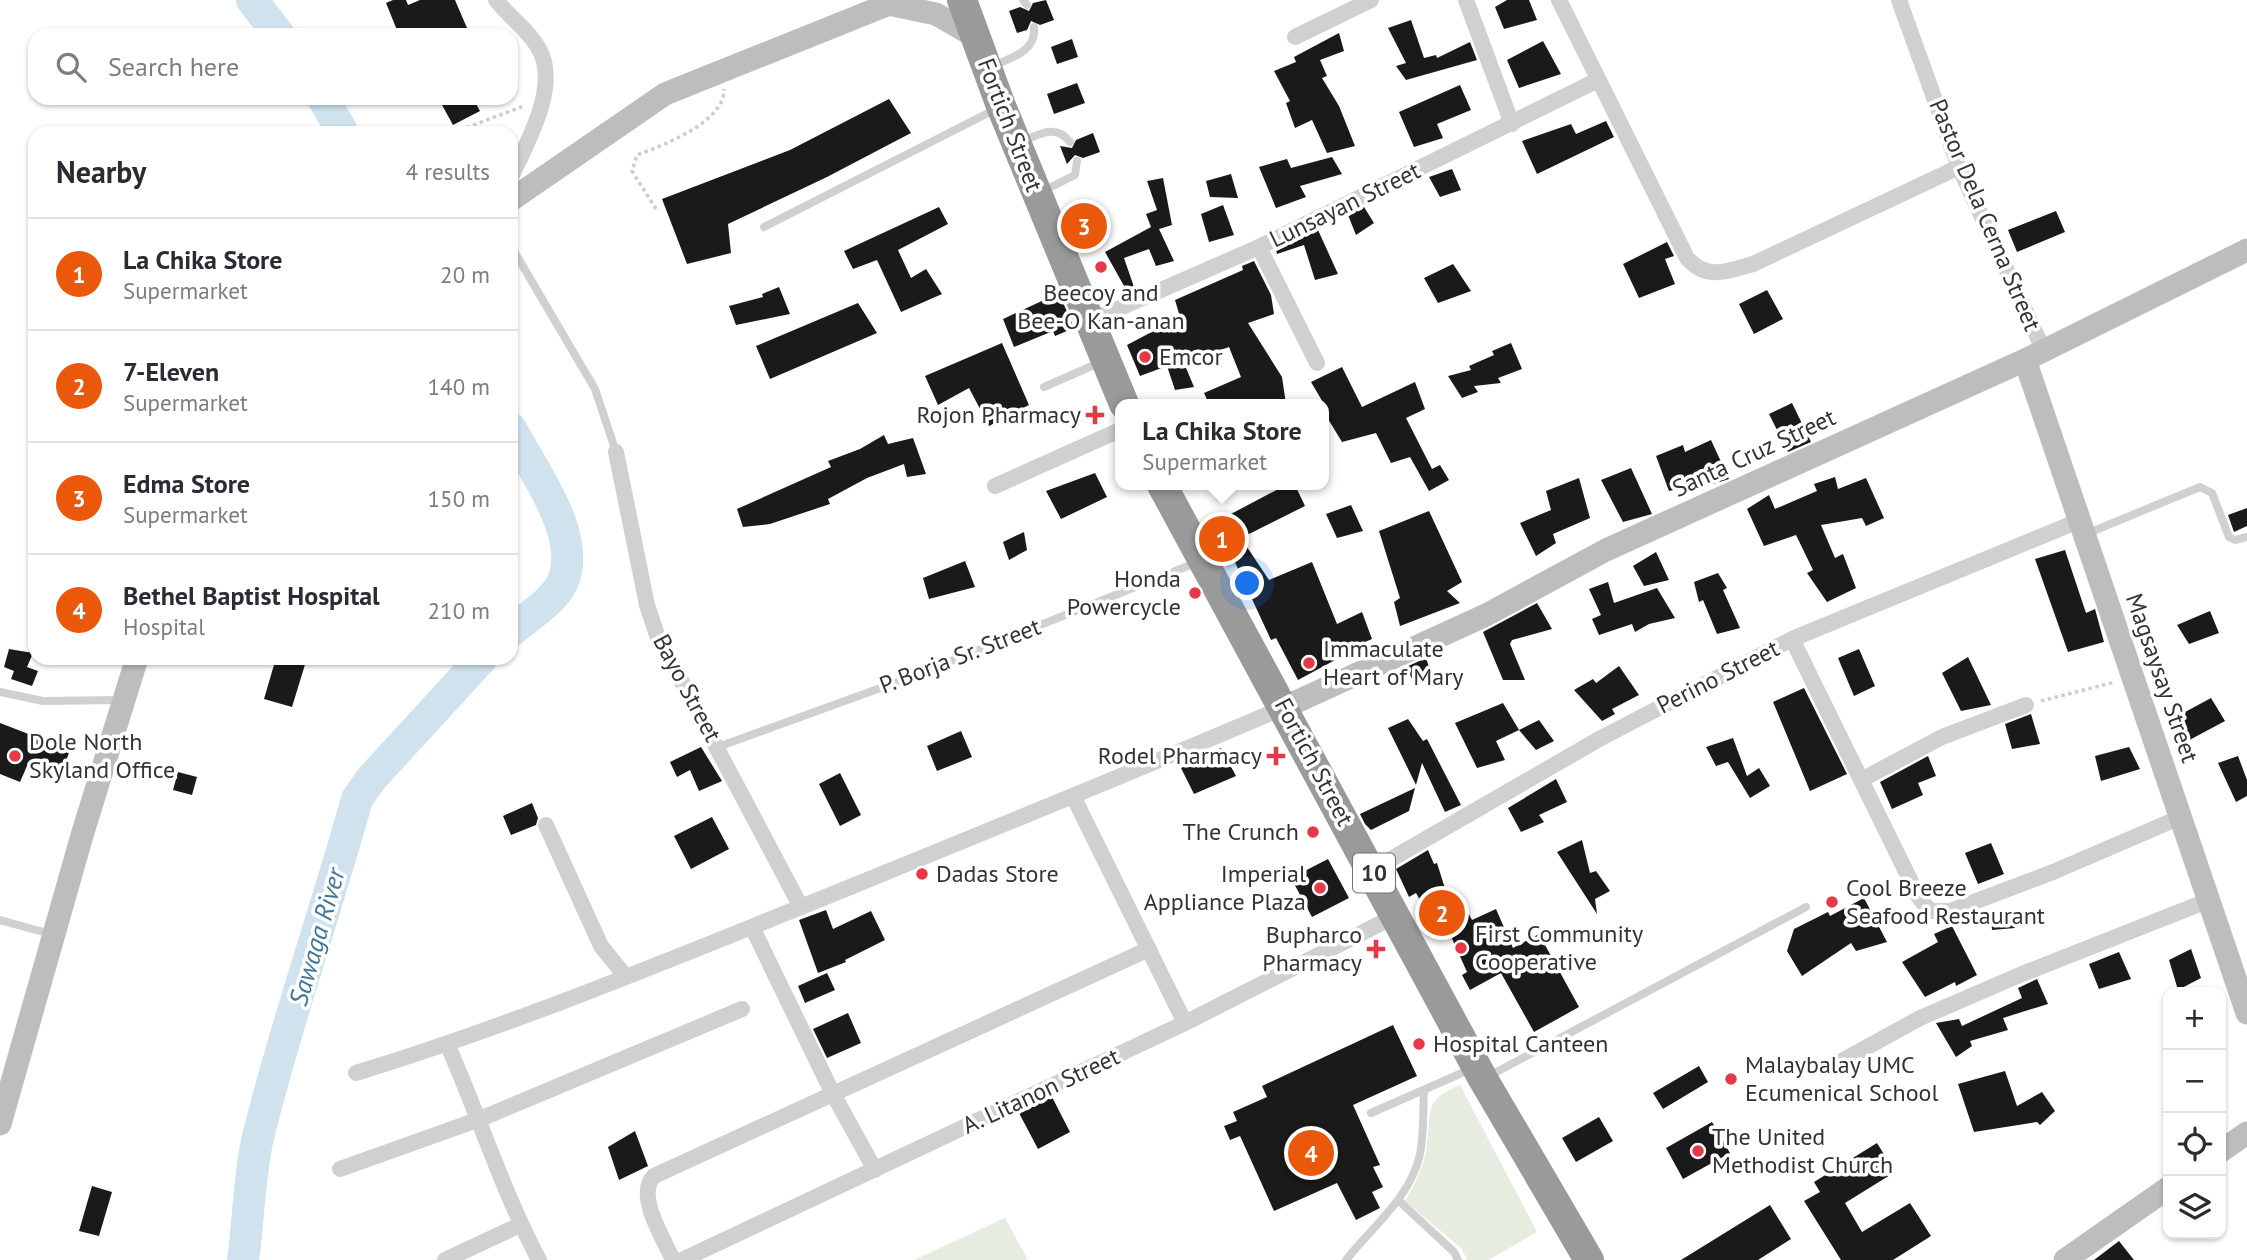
<!DOCTYPE html>
<meta charset="utf-8">
<style>
:root{--surface:#fff;--page:#f7f7f7;--text:#2b2b33;--muted:#7c7c81;--line:#e1e1e2;--accent:#ea580c}
body{margin:0;font-family:"PT Sans",sans-serif;background:var(--page);color:var(--text)}
.controls{position:absolute;right:21px;bottom:21px;display:grid;overflow:hidden;border-radius:14px;box-shadow:0 2px 5px #0004}
.controls button{width:63px;height:63px;display:grid;place-items:center;padding:0;border:0;border-bottom:2px solid var(--line);background:var(--surface);color:var(--text);font:35px sans-serif}
.you{position:absolute;left:1248px;top:584px;width:24px;height:24px;margin:-18px;border:5px solid #fff;border-radius:50%;background:#1a73e8;box-shadow:0 0 0 10px #1a73e833}
.badge{display:grid;place-items:center;width:46px;height:46px;border-radius:50%;background:var(--accent);color:#fff;font-size:23px;font-weight:700}
.pin{position:absolute;translate:-50% -50%;border:4px solid #fff;box-shadow:0 2px 7px #0006}
.popup{position:absolute;left:1115px;top:399px;width:214px;height:91px;box-sizing:border-box;display:grid;place-content:center;border-radius:14px;background:var(--surface);filter:drop-shadow(0 2px 5px #0005);font-size:23px;white-space:nowrap;color:var(--muted)}
.popup b{font-size:26px;color:var(--text)}
.popup::after{content:'';position:absolute;left:50%;top:100%;margin-left:-14px;border:14px solid transparent;border-top-color:var(--surface)}
.list{margin:0;padding:0;list-style:none}
h2{display:flex;justify-content:space-between;align-items:center;height:91px;margin:0;padding:0 28px;font-size:30px}
h2 small{font-size:23px;font-weight:400;color:var(--muted)}
.list li{display:grid;grid-template-columns:46px 1fr auto;gap:21px;align-items:center;box-sizing:border-box;height:112px;padding:0 28px;border-top:2px solid var(--line)}
.list b{display:block;font-size:26px;white-space:nowrap}
.list p{margin:0;font-size:23px;white-space:nowrap;color:var(--muted)}
.list em{font-size:23px;font-style:normal;color:var(--muted)}
.icon{flex:none;width:38px;height:38px;fill:none;stroke:currentColor;stroke-width:2;stroke-linecap:round;stroke-linejoin:round}
.map{position:relative;flex:none;width:2247px;height:1260px;overflow:hidden}
.search{position:absolute;background:var(--surface);box-shadow:0 2px 5px #0004;left:28px;top:28px;width:490px;height:77px;display:flex;align-items:center;gap:18px;box-sizing:border-box;padding:0 24px;border-radius:21px;color:var(--muted);font-size:26px}
.panel{position:absolute;background:var(--surface);box-shadow:0 2px 5px #0004;left:28px;top:126px;width:490px;height:539px;border-radius:21px}
.map>svg:first-child{display:block}
</style>
<div class="map">
<svg width="2247" height="1260" viewBox="0 0 2247 1260">
<rect width="100%" height="100%" fill="#fff"/>
<path fill="#e6ecdf" d="M1460,1085L1537,1232L1489,1260H1467L1462,1249L1405,1201C1415,1184 1422,1170 1426,1151C1433,1115 1420,1101 1460,1085Z
M1005,1218L1028,1260H914Z"/>
<g fill="none" stroke-linecap="round" stroke-linejoin="round">
<path stroke="#cfe2ee" stroke-width="32" d="M252,0L279,35
M323,98L343,133
M511,429C532,469 584,537 562,583C553,602 527,617 511,631
M243,1260C249,1218 249,1173 259,1133C287,1020 326,911 357,799L371,779L482,658"/>
</g>
<path fill="#1a1a1a" d="M393,0H406L408,5L420,0H455L470,35H399L386,3Z
M1046,0L1054,20L1040,25L1031,21L1027,30L1017,33L1009,11L1020,7L1029,11L1033,3Z
M1507,0H1529L1537,20L1504,29L1495,7Z
M1411,20L1424,58L1436,55L1437,58L1470,42L1477,60L1406,80L1396,66L1406,63L1388,28Z
M1339,33L1344,51L1320,60L1327,76L1322,78L1339,106L1355,146L1327,153L1312,120L1295,128L1286,103L1290,101L1274,71L1296,62L1294,57Z
M1072,39L1078,57L1057,64L1051,47Z
M1543,41L1561,74L1519,88L1507,60Z
M1077,83L1085,103L1054,114L1047,94Z
M1460,85L1471,110L1437,124L1443,138L1414,147L1399,112Z
M455,98H473L480,111L453,125L442,105Z
M889,99L911,133L827,177L728,224L731,253L687,264L662,199L790,150Z
M1606,121L1614,137L1537,174L1522,141L1571,124L1576,134Z
M1093,133L1100,152L1083,158L1075,155L1067,164L1060,146L1072,148L1076,140Z
M1332,157L1342,174L1300,186L1306,197L1276,208L1259,167L1287,159L1291,168Z
M1452,169L1461,190L1440,197L1429,177Z
M1231,174L1238,198L1210,197L1206,181Z
M1163,178L1172,225L1159,229L1174,261L1156,266L1149,249L1124,258L1135,290L1128,293L1105,252L1151,227L1146,214L1157,210L1147,181Z
M1223,205L1234,235L1209,242L1201,214Z
M939,207L948,224L898,250L911,278L926,269L942,294L901,312L877,260L853,269L844,251Z
M1364,207L1374,223L1356,235L1348,215Z
M2056,211L2065,232L2017,252L2008,230Z
M1318,230L1338,274L1315,280L1304,245L1277,254L1276,250Z
M1667,242L1674,256L1665,259L1675,284L1639,298L1623,264Z
M1254,261L1271,295L1274,314L1248,323L1282,377L1286,404H1209L1204,393L1241,377L1229,347L1184,363L1194,387L1175,390L1167,366L1140,376L1127,345L1180,317L1175,300L1243,270L1242,266Z
M1453,264L1471,291L1438,303L1424,278Z
M779,287L790,314L736,325L729,306L763,297L762,294Z
M1767,290L1783,319L1754,334L1739,304Z
M1059,293L1074,328L1055,336L1053,331L1014,347L1003,319Z
M858,303L877,333L770,379L756,346Z
M1002,343L1029,405L989,426L969,388L938,405L925,376Z
M1511,343L1522,369L1498,378L1501,383L1474,386L1478,392L1462,398L1448,376L1471,370L1469,366L1494,355L1492,351Z
M1342,367L1362,407L1415,382L1425,409L1406,418L1432,469L1440,465L1449,480L1429,491L1410,457L1391,463L1376,433L1342,442L1325,414L1324,404L1311,382Z
M1792,403L1811,442L1788,452L1769,414Z
M884,435L888,444L913,438L926,474L907,477L904,464L867,478L828,499L830,504L770,524L743,527L737,509L831,467L828,461L860,449Z
M1711,440L1729,479L1704,487L1702,483L1669,491L1656,456L1683,445L1685,452Z
M1631,468L1652,514L1623,522L1601,480Z
M1095,473L1107,497L1061,519L1046,491Z
M1835,477L1838,489L1866,478L1884,518L1866,526L1862,518L1821,525L1835,558L1843,554L1856,588L1827,602L1807,573L1813,570L1796,535L1764,546L1747,509L1769,495L1775,509L1817,491L1814,484Z
M1579,478L1590,518L1553,534L1556,543L1536,556L1520,523L1551,510L1546,491Z
M1286,485H1295L1305,506L1241,538L1269,580L1312,562L1337,624L1362,612L1372,639L1335,655L1337,659L1298,680L1276,638L1271,640L1227,545L1222,548L1210,525Z
M1351,505L1363,531L1337,538L1326,514Z
M2247,508V526L2234,532L2228,515Z
M1429,511L1462,582L1447,591L1460,603L1400,626L1394,602L1400,598L1379,531Z
M1024,532L1027,550L1009,560L1003,542Z
M2065,550L2086,613L2095,609L2104,642L2068,652L2035,559Z
M1656,552L1669,580L1644,586L1633,566Z
M965,561L975,587L929,599L923,578Z
M1718,573L1727,588L1723,590L1740,628L1717,634L1703,600L1699,602L1694,582Z
M1608,582L1614,603L1657,588L1675,618L1649,624L1635,632L1632,624L1599,635L1592,619L1601,615L1589,589Z
M1537,603L1552,629L1512,640L1510,644L1525,680H1503L1483,632Z
M2210,611L2219,633L2189,644L2177,625Z
M9,649L33,653L27,667L38,671L32,686L11,679L14,671L4,667Z
M1859,649L1875,686L1854,696L1838,658Z
M1968,657L1991,705L1961,711L1942,673Z
M276,658H307L292,707L264,699Z
M1426,658L1431,673L1412,679L1406,667Z
M1619,666L1639,695L1612,709L1615,714L1602,721L1574,690L1593,679L1596,683Z
M1804,688L1847,774L1810,791L1773,702Z
M2211,698L2225,721L2182,744L2174,718Z
M1503,703L1519,730L1496,741L1505,760L1477,768L1455,723Z
M2031,714L2040,744L2012,749L2005,724Z
M1408,719L1423,741L1427,739L1461,805L1445,812L1422,763L1416,785L1388,728Z
M1539,720L1554,741L1536,750L1519,730Z
M0,723L70,750L60,778L27,766L20,782L0,774Z
M961,731L972,757L937,771L927,746Z
M1733,738L1747,776L1759,768L1770,786L1750,798L1728,762L1716,766L1706,747Z
M701,747L722,781L699,791L690,770L677,777L670,762Z
M2129,747L2140,769L2101,781L2095,756Z
M1221,748L1236,776L1194,794L1181,768Z
M1928,756L1936,776L1918,783L1923,795L1892,809L1880,782Z
M2238,756L2247,780V796L2236,802L2218,763Z
M178,772L197,777L192,795L173,790Z
M840,773L861,815L840,826L819,784Z
M1556,779L1567,802L1539,815L1544,822L1521,832L1508,808Z
M1415,788L1409,811L1371,830L1365,824L1360,814Z
M532,803L538,818L536,825L511,835L503,816Z
M712,817L729,849L691,869L674,836Z
M1582,840L1590,873L1596,871L1610,891L1595,899L1597,914L1557,852Z
M1991,843L2004,874L1978,884L1965,853Z
M1428,850L1434,864L1437,863L1448,898L1457,893L1472,920L1496,909L1513,948L1539,934L1579,1007L1534,1032L1501,973L1470,990L1462,975L1467,972L1446,925L1437,930L1416,893L1409,897L1396,869Z
M1328,859L1349,898L1312,917L1291,878Z
M1864,898L1887,942L1856,951L1851,943L1802,976L1787,951L1794,929L1828,912L1830,916Z
M826,910L833,929L871,911L885,940L845,960L846,962L818,973L799,920Z
M2009,910L2015,928L1992,930L1991,917Z
M1952,926L1977,975L1956,986L1955,982L1925,997L1902,962L1938,942L1934,934Z
M2191,949L2201,978L2178,990L2169,960Z
M2119,952L2131,979L2099,989L2089,964Z
M827,973L835,990L805,1003L798,986Z
M2037,979L2048,1004L2003,1018L2008,1030L1970,1041L1972,1046L1956,1057L1936,1023L1959,1019L1962,1026L2022,998L2018,988Z
M848,1013L861,1043L827,1058L813,1029Z
M1393,1025L1417,1076L1353,1105L1380,1165L1373,1167L1383,1187L1372,1192L1380,1208L1356,1220L1337,1183L1274,1211L1240,1136L1230,1140L1224,1126L1237,1121L1233,1112L1267,1097L1262,1086Z
M1699,1066L1708,1082L1663,1109L1653,1093Z
M2005,1071L2017,1106L2042,1092L2055,1111L2040,1125L2037,1122L1974,1132L1958,1084Z
M1052,1097L1070,1132L1038,1149L1019,1113Z
M1599,1117L1613,1141L1576,1162L1562,1138Z
M1712,1122L1730,1153L1683,1179L1666,1148Z
M635,1131L648,1166L619,1180L608,1147Z
M1877,1143L1895,1172L1845,1203L1862,1232L1910,1203L1931,1236L1893,1260H1841L1804,1201L1820,1192L1814,1182Z
M92,1186L112,1192L99,1236L79,1231Z
M1770,1205L1791,1239L1758,1260H1681Z
M2119,1241L2134,1260H2094Z"/>
<g fill="none" stroke-linecap="round" stroke-linejoin="round">
<path stroke="#cdcdcd" stroke-width="3.5" stroke-dasharray="3.5 3.5" stroke-linecap="butt" d="M460,130L524,106
M656,209L632,171L637,155C664,145 725,122 724,89
M2041,701L2115,682"/>
<path stroke="#d0d0d0" stroke-width="8" d="M1023,0L1027,5
M993,66C1011,58 1037,51 1034,27
M1023,141C1040,134 1056,124 1070,142
M1043,191L1075,175L1077,161
M764,227L996,109
M511,246L595,389L616,452
M1044,387L1101,362
M2086,534L2200,487L2212,493L2229,537L2235,540L2247,537
M0,692L43,701L121,700
M718,747L908,678L1198,562
M0,920L51,934
M1489,1076L1806,907
M1371,1113L1471,1069
M1398,1200L1454,1252L1458,1260
M1346,1260C1372,1227 1411,1197 1420,1154C1424,1134 1423,1111 1424,1090"/>
<path stroke="#d0d0d0" stroke-width="16" d="M496,0C509,17 529,30 539,49C560,86 527,143 511,177
M1466,0L1512,124
M1559,0L1687,258C1707,281 1728,271 1753,264L1959,167
M1899,0L1959,167L2044,351
M1295,37L1371,0
M1259,247L1317,363
M1088,322L1259,247L1598,80
M616,452L647,605L657,635L801,907
M995,486L1120,430
M1792,639L1918,896L1930,911H1950L2053,872L2181,817
M1861,780L1942,737L2026,705
M1074,798L1185,1023
M546,825L601,946L626,977
M1372,870L1601,738L1792,639L2081,520
M752,927L832,1092L875,1170
M448,1046C479,1116 503,1192 539,1260
M1829,1068L1920,1018L2022,974L2207,901
M356,1073C507,1027 654,966 801,907C963,841 1124,776 1285,707
M340,1169L480,1119L742,1009
M445,1260L520,1225
M673,1260C664,1239 635,1195 654,1176L1149,949
M682,1260L1185,1023L1397,915"/>
<path stroke="#bdbdbd" stroke-width="23" d="M893,5L936,14L976,37
M511,200L665,94L899,0
M2025,360L2247,1013
M1285,707L1486,615L1606,550L2025,360L2247,250
M0,1124L83,832L137,658
M2221,1151L2247,1133
M2065,1260L2168,1188"/>
<path stroke="#9a9a9a" stroke-width="30" d="M962,0L1001,106L1124,404
M1162,485L1483,1079L1589,1260"/>
</g>
<g fill="#e63946" stroke="#fff" stroke-width="2.5">
<circle cx="1101" cy="267" r="7"/>
<circle cx="1145" cy="357" r="7"/>
<path d="M1091.5 404.5h7v7h7v7h-7v7h-7v-7h-7v-7h7z"/>
<circle cx="1195" cy="593" r="7"/>
<circle cx="1309" cy="663" r="7"/>
<circle cx="15" cy="756" r="7"/>
<path d="M1272.5 745.5h7v7h7v7h-7v7h-7v-7h-7v-7h7z"/>
<circle cx="1313" cy="832" r="7"/>
<circle cx="922" cy="874" r="7"/>
<circle cx="1320" cy="888" r="7"/>
<circle cx="1832" cy="902" r="7"/>
<circle cx="1461" cy="948" r="7"/>
<path d="M1372.5 938.5h7v7h7v7h-7v7h-7v-7h-7v-7h7z"/>
<circle cx="1419" cy="1044" r="7"/>
<circle cx="1731" cy="1079" r="7"/>
<circle cx="1698" cy="1151" r="7"/>
</g>
<g text-anchor="middle" stroke-width="7" stroke-linejoin="round" paint-order="stroke">
<rect fill="#fff" stroke="#707070" stroke-width="2" x="1353" y="853.5" width="42" height="39" rx="5"/>
<g font-size="23" font-weight="bold" fill="#333">
<text x="1374" y="881">10</text>
</g>
<g font-size="24" fill="#333" stroke="#fff">
<text transform="translate(1010 125) rotate(69)" y="8">Fortich Street</text>
<text transform="translate(1345 205) rotate(-26)" y="8">Lunsayan Street</text>
<text transform="translate(1985 215) rotate(67)" y="8">Pastor Dela Cerna Street</text>
<text transform="translate(1754 453) rotate(-25)" y="8">Santa Cruz Street</text>
<text transform="translate(960 656) rotate(-21)" y="8">P. Borja Sr. Street</text>
<text transform="translate(1718 677) rotate(-27)" y="8">Perino Street</text>
<text transform="translate(2162 678) rotate(71)" y="8">Magsaysay Street</text>
<text transform="translate(687 688) rotate(62)" y="8">Bayo Street</text>
<text transform="translate(1314 762) rotate(62)" y="8">Fortich Street</text>
<text transform="translate(1041 1091) rotate(-25)" y="8">A. Litanon Street</text>
</g>
<g font-size="24" fill="#333" stroke="#fff" text-anchor="start">
<text x="1101" y="301" text-anchor="middle">Beecoy and<tspan x="1101" dy="28">Bee-O Kan-anan</tspan></text>
<text x="1159" y="365">Emcor</text>
<text x="1081" y="423" text-anchor="end">Rojon Pharmacy</text>
<text x="1181" y="587" text-anchor="end">Honda<tspan x="1181" dy="28">Powercycle</tspan></text>
<text x="1323" y="657">Immaculate<tspan x="1323" dy="28">Heart of Mary</tspan></text>
<text x="29" y="750">Dole North<tspan x="29" dy="28">Skyland Office</tspan></text>
<text x="1262" y="764" text-anchor="end">Rodel Pharmacy</text>
<text x="1299" y="840" text-anchor="end">The Crunch</text>
<text x="936" y="882">Dadas Store</text>
<text x="1306" y="882" text-anchor="end">Imperial<tspan x="1306" dy="28">Appliance Plaza</tspan></text>
<text x="1846" y="896">Cool Breeze<tspan x="1846" dy="28">Seafood Restaurant</tspan></text>
<text x="1475" y="942">First Community<tspan x="1475" dy="28">Cooperative</tspan></text>
<text x="1362" y="943" text-anchor="end">Bupharco<tspan x="1362" dy="28">Pharmacy</tspan></text>
<text x="1433" y="1052">Hospital Canteen</text>
<text x="1745" y="1073">Malaybalay UMC<tspan x="1745" dy="28">Ecumenical School</tspan></text>
<text x="1712" y="1145">The United<tspan x="1712" dy="28">Methodist Church</tspan></text>
</g>
<g font-size="26" font-style="italic" fill="#3f7597" stroke="#fff">
<text transform="translate(317 937) rotate(-74)" y="9">Sawaga River</text>
</g>
</g>
</svg>
<div class="controls">
<button>+</button>
<button>−</button>
<button><svg class="icon" aria-label="locate" viewBox="0 0 24 24"><circle cx="12" cy="12" r="6"/><path d="M12 2v4M12 18v4M2 12h4M18 12h4"/></svg></button>
<button><svg class="icon" aria-label="layers" viewBox="0 0 24 24"><path d="M12 4l9 5-9 5-9-5zM3 14l9 5 9-5"/></svg></button>
</div>
<div class="you"></div>
<div class="pin badge" style="left:1222px;top:539px">1</div>
<div class="popup"><b>La Chika Store</b>Supermarket</div>
<div class="pin badge" style="left:1442px;top:913px">2</div>
<div class="pin badge" style="left:1084px;top:226px">3</div>
<div class="pin badge" style="left:1311px;top:1153px">4</div>
<div class="search"><svg class="icon" aria-label="search" viewBox="0 0 24 24"><circle cx="10" cy="10" r="6"/><path d="M15 15l6 6"/></svg>Search here</div>
<section class="panel">
<h2>Nearby<small>4 results</small></h2>
<ul class="list">
<li><span class="badge">1</span><div><b>La Chika Store</b><p>Supermarket</p></div><em>20 m</em></li>
<li><span class="badge">2</span><div><b>7-Eleven</b><p>Supermarket</p></div><em>140 m</em></li>
<li><span class="badge">3</span><div><b>Edma Store</b><p>Supermarket</p></div><em>150 m</em></li>
<li><span class="badge">4</span><div><b>Bethel Baptist Hospital</b><p>Hospital</p></div><em>210 m</em></li>
</ul>
</section>
</div>
